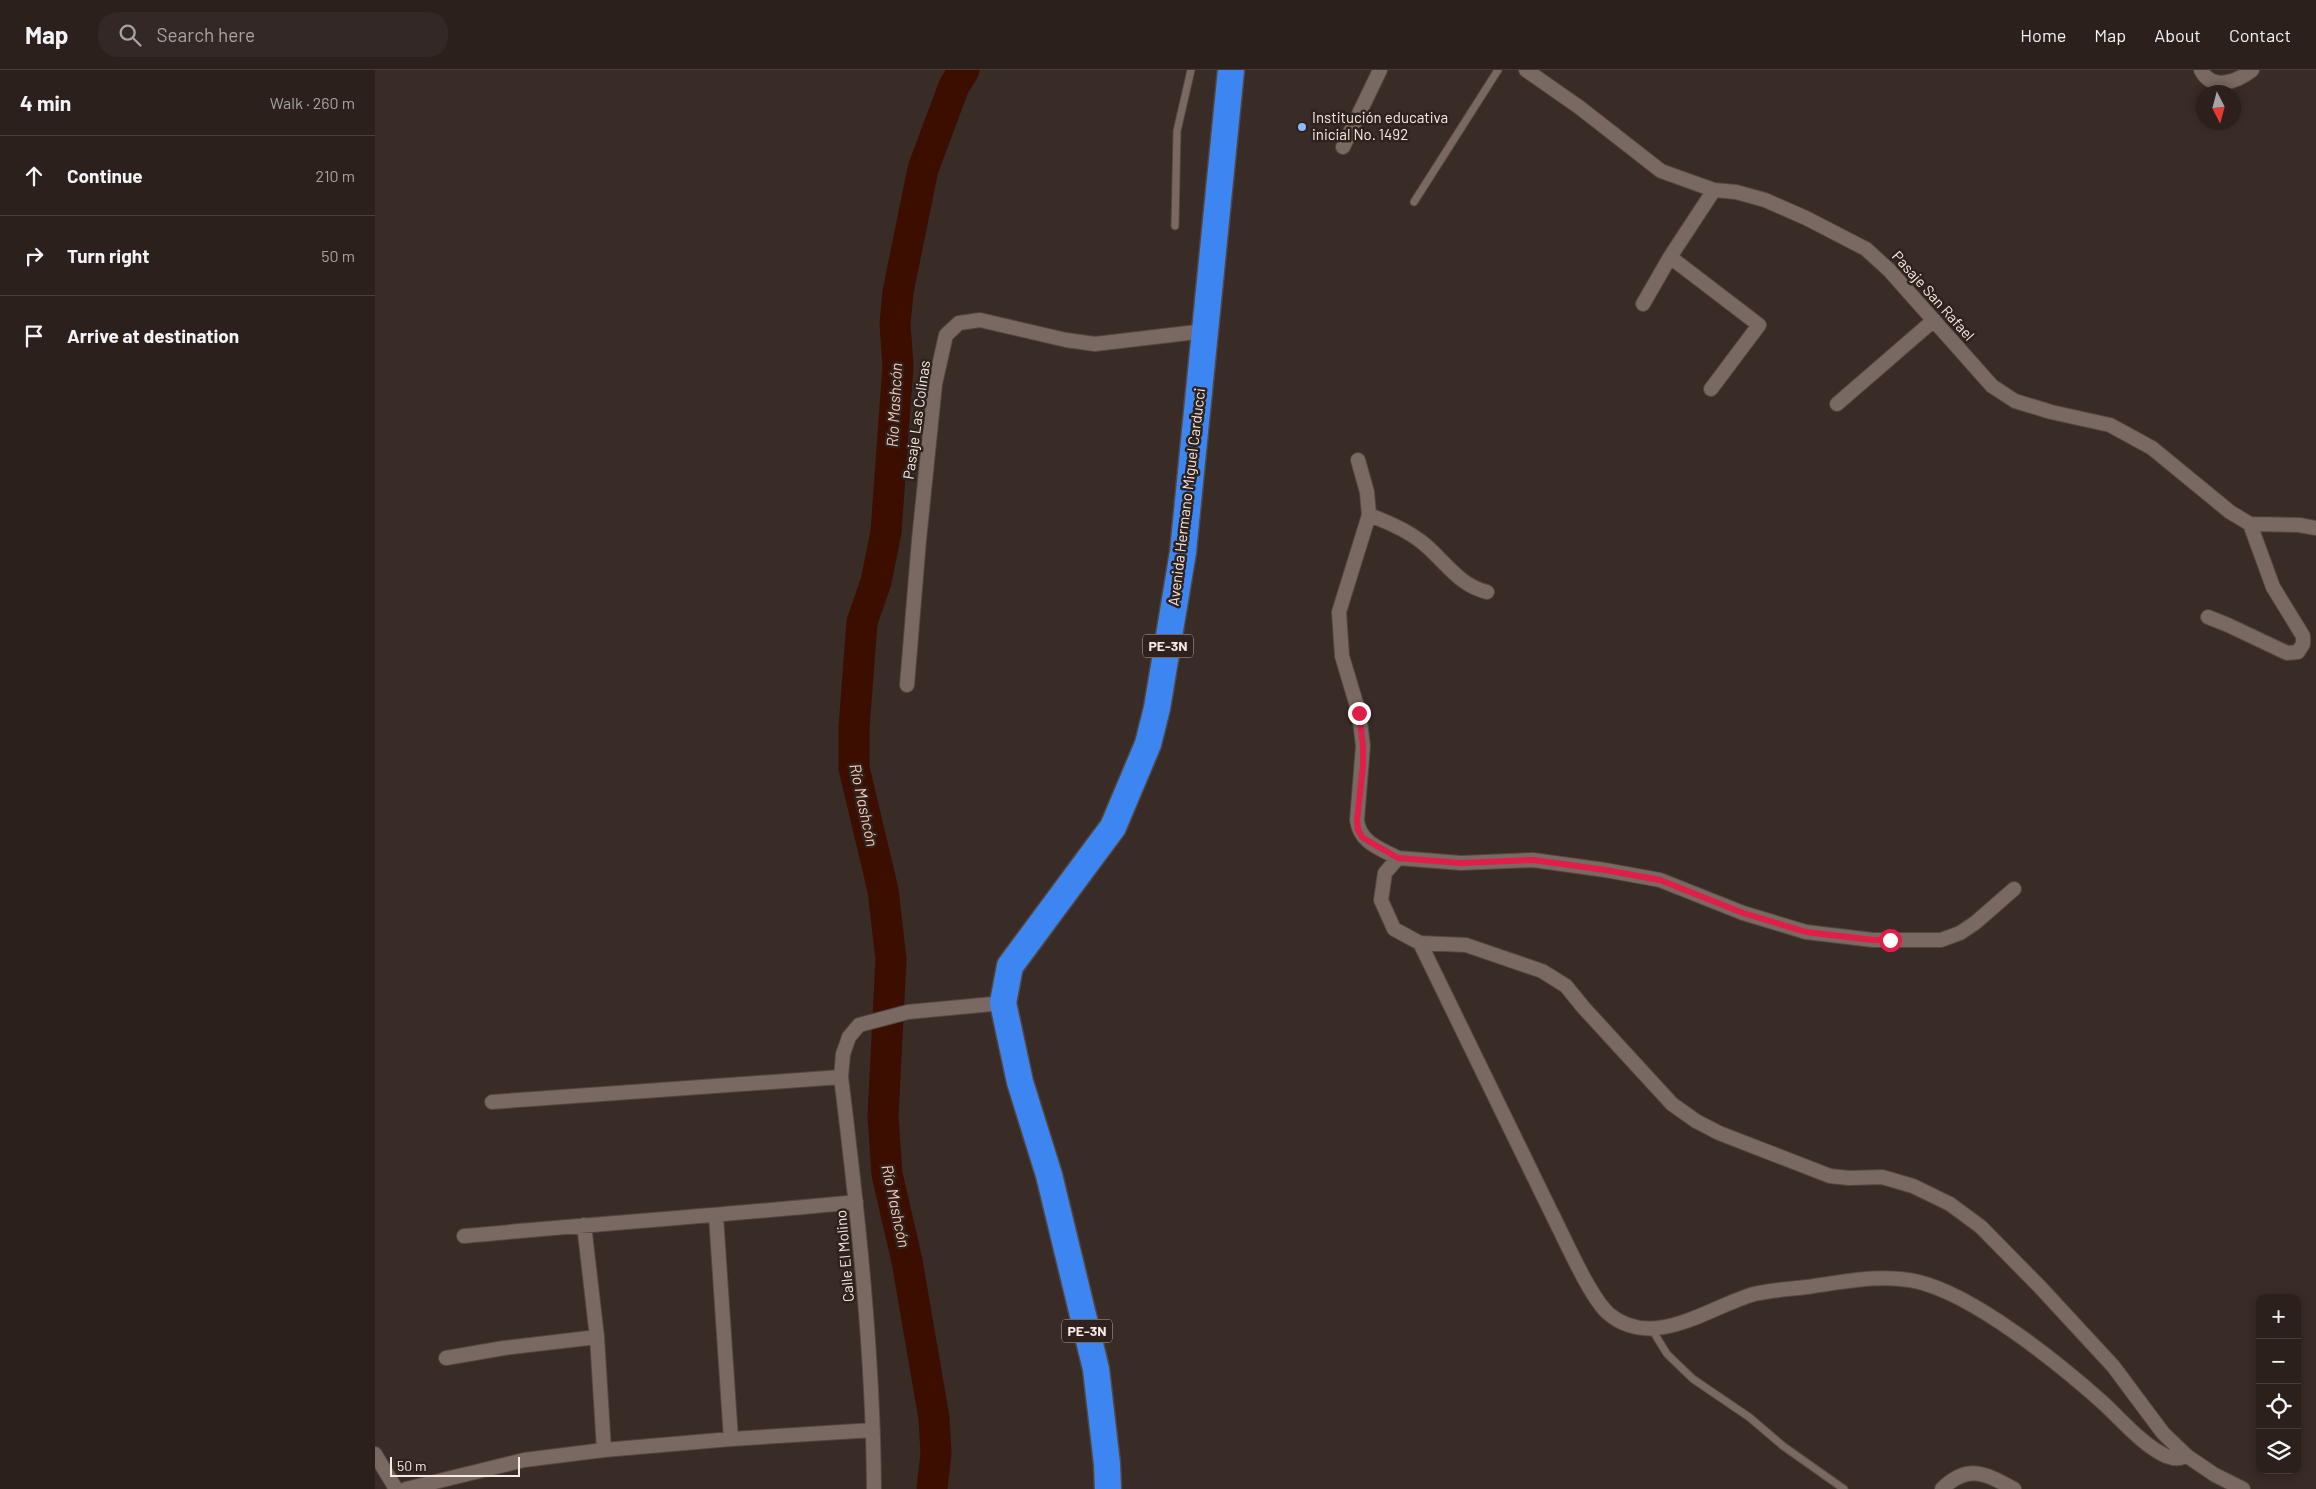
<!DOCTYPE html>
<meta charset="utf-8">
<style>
:root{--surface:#2b201c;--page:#332825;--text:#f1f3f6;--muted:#a6a3a3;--line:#473e3b}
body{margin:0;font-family:Barlow,sans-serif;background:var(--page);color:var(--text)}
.controls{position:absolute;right:15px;bottom:15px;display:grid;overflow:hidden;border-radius:10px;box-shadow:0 2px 8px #0003}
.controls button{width:45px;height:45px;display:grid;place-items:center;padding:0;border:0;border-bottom:1px solid var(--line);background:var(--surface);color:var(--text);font:25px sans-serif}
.compass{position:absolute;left:1821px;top:15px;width:45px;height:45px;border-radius:50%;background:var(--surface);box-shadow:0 2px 8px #0003;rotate:174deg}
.scale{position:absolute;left:15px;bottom:12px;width:130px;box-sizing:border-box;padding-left:5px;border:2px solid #f4eae6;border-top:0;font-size:14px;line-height:18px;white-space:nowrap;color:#f4eae6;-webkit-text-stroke:4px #2f211b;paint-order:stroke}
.stop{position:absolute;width:15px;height:15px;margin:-11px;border:4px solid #e11d48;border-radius:50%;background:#fff}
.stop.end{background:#e11d48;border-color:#fff;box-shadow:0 1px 5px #0008}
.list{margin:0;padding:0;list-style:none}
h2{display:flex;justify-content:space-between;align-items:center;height:65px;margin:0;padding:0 20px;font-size:21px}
h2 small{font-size:16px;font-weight:400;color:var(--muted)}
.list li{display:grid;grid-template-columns:32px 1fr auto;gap:15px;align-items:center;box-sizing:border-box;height:80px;padding:0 20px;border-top:1px solid var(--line)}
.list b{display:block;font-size:19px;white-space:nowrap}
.list em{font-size:16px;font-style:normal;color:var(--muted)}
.icon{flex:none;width:28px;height:28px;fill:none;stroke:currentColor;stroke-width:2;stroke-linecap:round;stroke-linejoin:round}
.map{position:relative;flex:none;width:1941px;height:1419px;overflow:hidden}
header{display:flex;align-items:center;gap:30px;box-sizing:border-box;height:70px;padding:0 25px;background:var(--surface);border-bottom:1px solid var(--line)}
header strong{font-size:24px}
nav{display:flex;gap:28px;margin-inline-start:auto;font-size:18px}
.search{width:350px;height:45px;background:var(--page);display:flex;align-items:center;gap:12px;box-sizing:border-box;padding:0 18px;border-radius:20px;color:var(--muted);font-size:19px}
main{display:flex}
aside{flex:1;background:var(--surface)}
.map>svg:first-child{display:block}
</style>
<header>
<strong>Map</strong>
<div class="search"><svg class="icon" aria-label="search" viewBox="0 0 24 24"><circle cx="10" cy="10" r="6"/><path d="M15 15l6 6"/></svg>Search here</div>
<nav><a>Home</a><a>Map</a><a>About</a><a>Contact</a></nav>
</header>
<main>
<aside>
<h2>4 min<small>Walk · 260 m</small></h2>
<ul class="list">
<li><svg class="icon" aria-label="ahead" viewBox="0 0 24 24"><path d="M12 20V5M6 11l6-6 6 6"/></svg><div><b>Continue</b></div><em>210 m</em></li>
<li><svg class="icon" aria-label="right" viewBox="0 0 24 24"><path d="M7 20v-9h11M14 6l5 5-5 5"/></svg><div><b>Turn right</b></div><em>50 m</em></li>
<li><svg class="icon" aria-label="arrive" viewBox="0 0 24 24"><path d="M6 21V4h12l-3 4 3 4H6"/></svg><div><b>Arrive at destination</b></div></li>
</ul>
</aside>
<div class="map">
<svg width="1941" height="1419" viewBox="0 0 1941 1419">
<rect width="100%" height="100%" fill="#392b25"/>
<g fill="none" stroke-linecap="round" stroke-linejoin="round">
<path stroke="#3b0e00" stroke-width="31" d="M557,1419L561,1383L559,1348L532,1191L512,1104L508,1046L516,889L508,820L479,698V658L487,552L501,512L511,462L523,296L520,254L523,222L548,99L579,16L589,0"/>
<g stroke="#534742" stroke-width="9">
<path id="lane" d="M1039,132L1123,0
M800,156L802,61L816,0
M1276,1258L1292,1284L1318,1309L1374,1347L1408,1376L1469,1419"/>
</g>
<g stroke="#534742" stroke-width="16">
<path id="street" d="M1151,0L1204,37L1286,101L1339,120L1361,122L1390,130L1431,148L1491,179L1514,200L1617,316L1640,331L1676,342L1735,355L1777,378L1855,442L1875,454L1924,455L1941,458
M1826,0C1837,22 1863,11 1877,0
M968,77L1005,0
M1295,187L1384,255L1336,319
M1268,234L1295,187L1339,120
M1462,334L1559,250
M983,390L992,422L994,445L964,542L967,586L984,643L988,676L982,750C985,773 1004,778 1023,788
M994,445C1013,452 1032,460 1048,473C1070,491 1083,515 1112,522
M1833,547L1853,555L1912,583L1923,582L1928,574V566L1898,517L1875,454
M532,615L544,470L560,314L571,265L584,253L605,250L691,270L720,274L830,261
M1639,819L1600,853L1585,863L1566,870H1498L1431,862L1368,843L1285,810L1230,800L1158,790L1086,793L1023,788L1010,803L1006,830L1019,859L1045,873L1091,875L1167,901L1191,916L1208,937L1297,1034L1321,1051L1344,1063L1455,1106L1474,1108L1507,1107L1538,1116L1575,1134L1606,1157L1665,1217L1738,1296L1788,1363L1812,1386L1840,1405L1868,1419
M1045,873C1089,962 1132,1052 1176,1142C1188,1165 1215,1228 1234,1244C1278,1281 1334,1237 1379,1224C1396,1220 1415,1219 1432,1217C1468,1212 1508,1203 1544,1212C1600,1226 1682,1292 1726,1331C1746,1349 1766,1374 1791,1386C1799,1389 1804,1389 1812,1386
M117,1032L466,1007
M341,1146L356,1369
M209,1155L222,1267L229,1380
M89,1166C220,1154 351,1145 481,1132
M71,1288L129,1278L222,1267
M0,1384L21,1419
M31,1419L149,1390L229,1380L356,1369L498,1360
M499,1419C498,1281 483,1144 466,1007L468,984L474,967L484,955L533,942L628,933
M1567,1419C1593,1393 1611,1404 1639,1419"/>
</g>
<g stroke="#534742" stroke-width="29">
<path id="highway" d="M733,1419L732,1394L721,1299L674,1105L645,1012L628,933L635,896L738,757L773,674L782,638L808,482L856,0"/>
</g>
<use href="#lane" stroke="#7a6862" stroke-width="7"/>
<use href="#street" stroke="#7a6862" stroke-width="14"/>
<use href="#highway" stroke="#3d86f2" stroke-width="26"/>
</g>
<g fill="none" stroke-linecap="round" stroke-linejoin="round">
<path stroke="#e11d48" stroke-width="6" d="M984,643L988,676V696L982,750L983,760L988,768L1023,788L1086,793L1158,790L1230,800L1285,810L1368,843L1431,862L1498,870H1515"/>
</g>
<circle fill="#8cb9fc" stroke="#2f211b" stroke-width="2" cx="927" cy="57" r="5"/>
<g text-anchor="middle" stroke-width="5" stroke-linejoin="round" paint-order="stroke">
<g fill="#2f211b" stroke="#b9aea9" stroke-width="1">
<rect x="768" y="564.5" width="50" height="23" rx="4"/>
<rect x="687" y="1249.5" width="50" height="23" rx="4"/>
</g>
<g font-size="14" font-weight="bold" fill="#f4eae6">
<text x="793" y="581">PE-3N</text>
<text x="712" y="1266">PE-3N</text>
</g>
<g font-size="15" fill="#f4eae6" stroke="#2f211b" text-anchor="start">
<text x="937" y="53">Institución educativa<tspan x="937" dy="17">inicial No. 1492</tspan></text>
</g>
<g font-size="15" fill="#f4eae6" stroke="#2f211b">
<text transform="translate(1558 226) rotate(48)" y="5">Pasaje San Rafael</text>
<text transform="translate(542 350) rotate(-82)" y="5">Pasaje Las Colinas</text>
<text transform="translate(812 427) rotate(-83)" y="5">Avenida Hermano Miguel Carducci</text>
<text transform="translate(470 1186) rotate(-95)" y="5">Calle El Molino</text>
</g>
<g font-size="16" font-style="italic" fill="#fdc9b5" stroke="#2f211b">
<text transform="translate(519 335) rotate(-87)" y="6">Río Mashcón</text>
<text transform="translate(489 735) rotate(78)" y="6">Río Mashcón</text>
<text transform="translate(521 1136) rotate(78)" y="6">Río Mashcón</text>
</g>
</g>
</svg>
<div class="controls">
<button>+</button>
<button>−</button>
<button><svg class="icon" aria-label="locate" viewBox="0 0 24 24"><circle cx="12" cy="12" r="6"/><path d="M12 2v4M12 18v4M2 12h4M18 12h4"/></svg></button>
<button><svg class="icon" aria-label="layers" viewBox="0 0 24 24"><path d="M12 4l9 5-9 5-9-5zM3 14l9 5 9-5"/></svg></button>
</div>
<svg class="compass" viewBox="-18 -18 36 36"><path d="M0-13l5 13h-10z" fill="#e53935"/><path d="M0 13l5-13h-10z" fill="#a6a3a3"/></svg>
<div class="scale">50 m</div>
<div class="stop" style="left:1515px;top:870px"></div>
<div class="stop end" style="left:984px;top:643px"></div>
</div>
</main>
